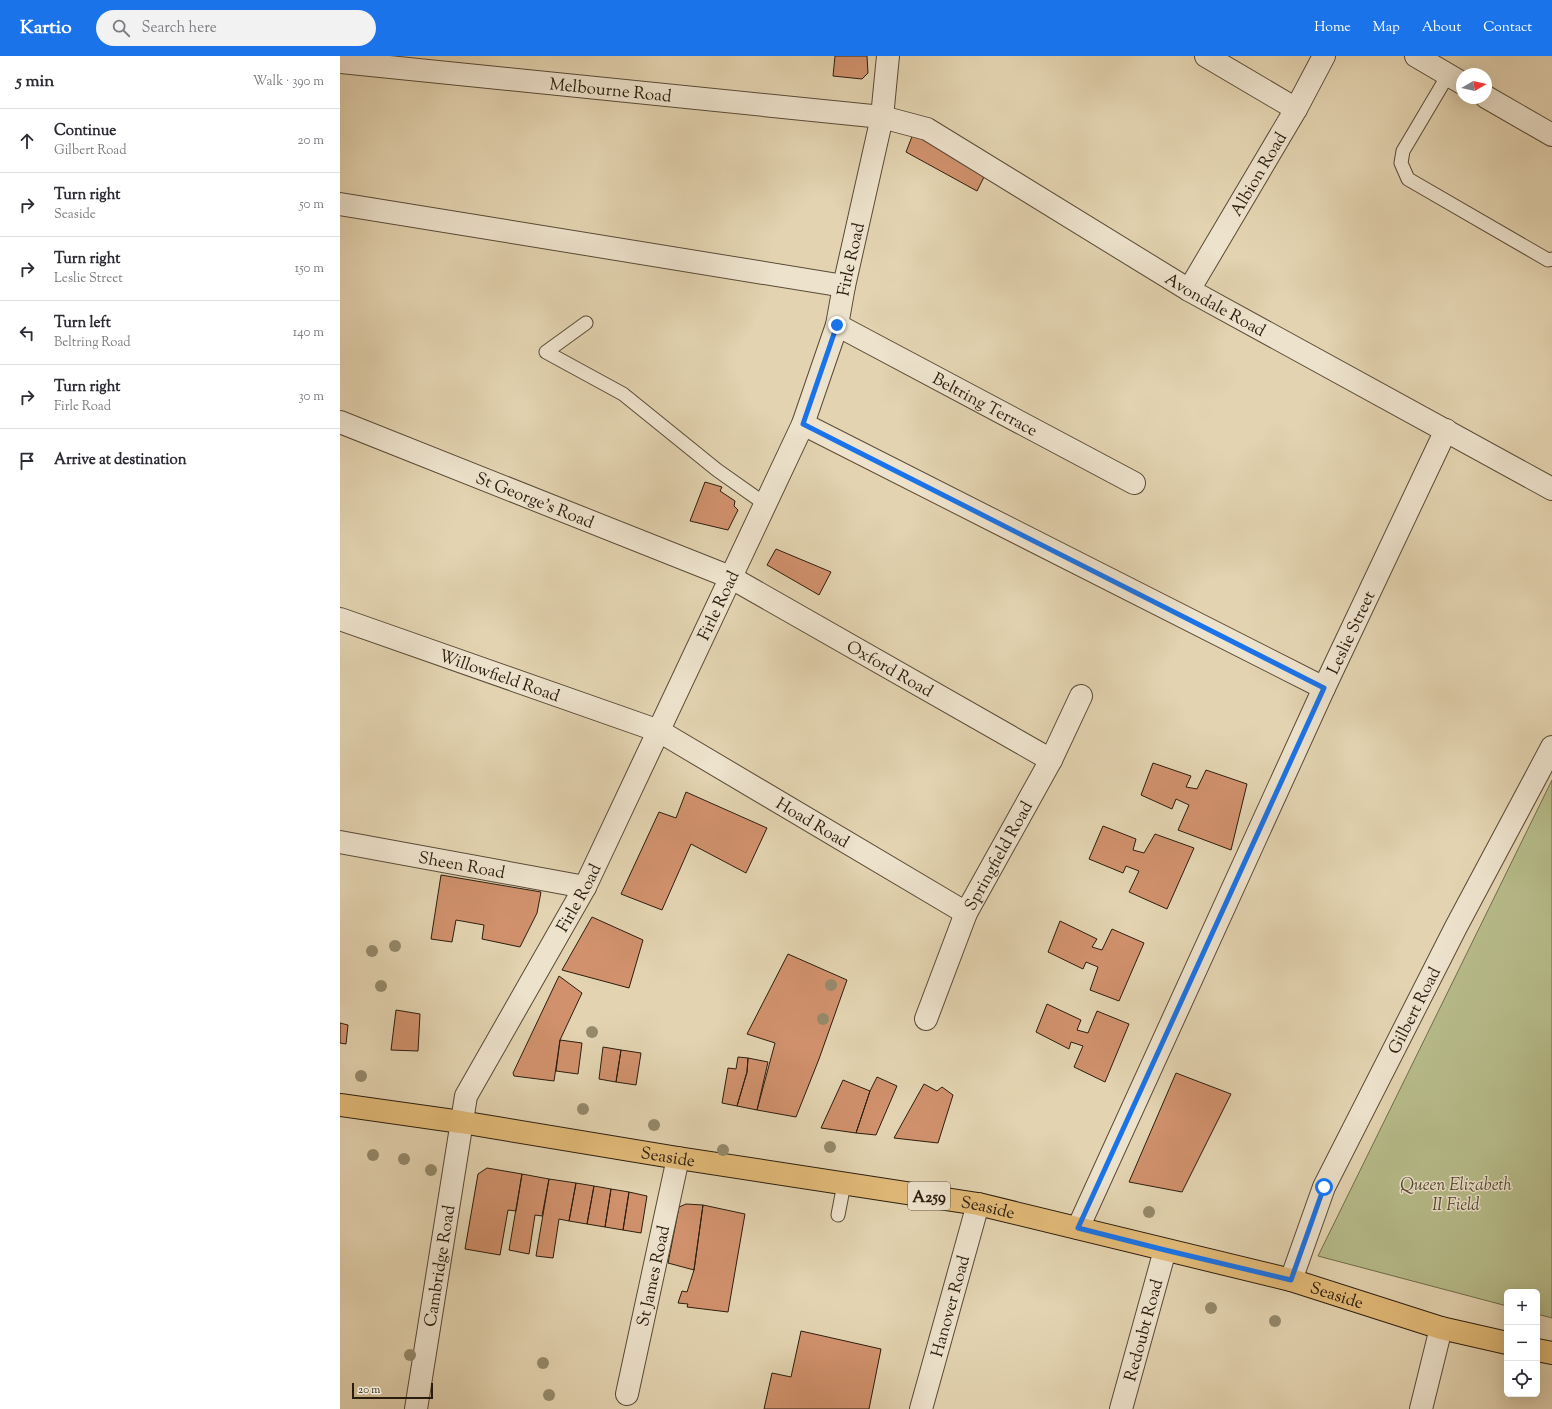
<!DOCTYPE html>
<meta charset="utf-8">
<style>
:root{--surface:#fff;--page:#f2f2f3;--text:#2b2b33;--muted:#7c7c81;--line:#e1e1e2;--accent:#1a73e8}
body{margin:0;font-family:"Sorts Mill Goudy",serif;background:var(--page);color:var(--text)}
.controls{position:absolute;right:12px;bottom:12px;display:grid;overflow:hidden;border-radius:6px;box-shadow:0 4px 16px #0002}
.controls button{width:36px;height:36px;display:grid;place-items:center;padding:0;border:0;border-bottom:1px solid var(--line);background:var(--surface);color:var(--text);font:20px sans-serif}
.compass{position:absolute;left:1116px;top:12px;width:36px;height:36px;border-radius:50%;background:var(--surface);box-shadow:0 4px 16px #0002;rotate:81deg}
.scale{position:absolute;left:12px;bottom:10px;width:81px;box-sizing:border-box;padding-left:4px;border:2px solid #2b1d0e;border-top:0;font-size:11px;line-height:14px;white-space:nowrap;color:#2b1d0e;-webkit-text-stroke:3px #ede2cc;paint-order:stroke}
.stop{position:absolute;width:12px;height:12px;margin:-9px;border:3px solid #1a73e8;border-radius:50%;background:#fff}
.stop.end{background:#1a73e8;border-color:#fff;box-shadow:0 1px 4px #0008}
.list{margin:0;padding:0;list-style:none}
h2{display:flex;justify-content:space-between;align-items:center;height:52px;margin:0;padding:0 16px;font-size:17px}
h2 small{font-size:13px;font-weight:400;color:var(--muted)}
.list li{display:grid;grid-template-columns:26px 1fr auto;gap:12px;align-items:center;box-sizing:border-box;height:64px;padding:0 16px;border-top:1px solid var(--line)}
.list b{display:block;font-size:15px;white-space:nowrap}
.list p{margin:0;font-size:13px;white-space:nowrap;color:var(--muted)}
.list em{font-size:13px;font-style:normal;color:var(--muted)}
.icon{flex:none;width:22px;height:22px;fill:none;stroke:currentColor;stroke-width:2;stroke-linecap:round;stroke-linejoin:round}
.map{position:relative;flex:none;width:1212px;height:1353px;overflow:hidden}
header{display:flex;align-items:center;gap:24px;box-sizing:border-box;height:56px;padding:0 20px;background:var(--accent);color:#fff}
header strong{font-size:19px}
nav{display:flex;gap:22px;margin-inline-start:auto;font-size:14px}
.search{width:280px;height:36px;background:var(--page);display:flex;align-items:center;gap:10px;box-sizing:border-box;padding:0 14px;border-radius:22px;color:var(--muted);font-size:15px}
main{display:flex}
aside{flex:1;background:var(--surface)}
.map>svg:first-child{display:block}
</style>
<header>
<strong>Kartio</strong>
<div class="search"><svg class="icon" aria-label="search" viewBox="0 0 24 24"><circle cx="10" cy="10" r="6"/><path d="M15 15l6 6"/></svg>Search here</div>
<nav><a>Home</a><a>Map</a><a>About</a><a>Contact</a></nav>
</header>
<main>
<aside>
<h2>5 min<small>Walk · 390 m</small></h2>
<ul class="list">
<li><svg class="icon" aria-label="ahead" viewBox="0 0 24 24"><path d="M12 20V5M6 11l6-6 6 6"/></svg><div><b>Continue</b><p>Gilbert Road</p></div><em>20 m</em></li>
<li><svg class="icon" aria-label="right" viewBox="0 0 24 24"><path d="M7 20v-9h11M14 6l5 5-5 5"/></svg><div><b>Turn right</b><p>Seaside</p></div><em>50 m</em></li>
<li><svg class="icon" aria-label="right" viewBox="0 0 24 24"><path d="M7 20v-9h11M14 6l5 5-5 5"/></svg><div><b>Turn right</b><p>Leslie Street</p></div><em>150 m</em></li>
<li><svg class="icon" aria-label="left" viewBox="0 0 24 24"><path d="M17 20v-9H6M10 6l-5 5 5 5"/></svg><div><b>Turn left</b><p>Beltring Road</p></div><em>140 m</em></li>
<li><svg class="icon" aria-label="right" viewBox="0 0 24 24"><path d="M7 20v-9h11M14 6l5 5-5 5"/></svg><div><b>Turn right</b><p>Firle Road</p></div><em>30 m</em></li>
<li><svg class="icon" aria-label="arrive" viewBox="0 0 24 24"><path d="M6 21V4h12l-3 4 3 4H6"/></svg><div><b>Arrive at destination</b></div></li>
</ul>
</aside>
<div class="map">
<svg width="1212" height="1353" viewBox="0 0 1212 1353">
<rect width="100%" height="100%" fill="#e3d3b0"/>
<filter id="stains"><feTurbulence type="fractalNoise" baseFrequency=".005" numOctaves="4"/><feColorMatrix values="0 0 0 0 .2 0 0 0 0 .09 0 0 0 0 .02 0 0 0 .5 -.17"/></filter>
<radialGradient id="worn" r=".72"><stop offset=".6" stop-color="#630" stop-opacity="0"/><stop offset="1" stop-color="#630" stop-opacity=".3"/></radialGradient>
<path fill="#b6bb89" stroke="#706c4c" d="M1212,724V1262L1197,1258V1236H1167V1250L978,1200Z"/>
<path fill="#d0916c" stroke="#2b1d0e" d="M495,0H527L528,17L522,23L493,20Z
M573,78L616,100L645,119L637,135L566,96Z
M365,426L382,431L380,435L395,445L394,450L398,454L388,474L350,465Z
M436,493L491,516L479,539L427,509Z
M813,707L851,720L846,731L857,733L866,714L907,728L891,794L838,774L849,749L836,743L832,753L801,739Z
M346,736L427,772L406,817L351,788L322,854L281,838L319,756L336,762Z
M763,770L796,783L793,794L804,797L815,778L854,792L827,853L789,836L799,815L786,810L783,817L749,803Z
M101,819L201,836L197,857L180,891L142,883L144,869L116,864L112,886L91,883Z
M252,861L303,884L289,932L222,914Z
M720,865L757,883L752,891L762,894L772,873L804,887L779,945L750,934L758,911L746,906L743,913L708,896Z
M448,898L507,924L479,1003L456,1061L417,1054L435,987L407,978Z
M219,920L242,937L220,984L214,1025L174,1020L173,1017Z
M707,948L741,964L737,974L748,977L757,955L789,968L765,1026L734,1011L743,990L731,986L729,993L696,976Z
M56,954L80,958L78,995L51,994Z
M0,967L8,969L6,988L0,987Z
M220,984L242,987L238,1018L216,1015Z
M263,991L281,994L276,1026L259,1023Z
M281,994L301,997L296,1029L276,1026Z
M398,1001L408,1002L407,1016L397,1050L382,1047L388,1012L396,1013Z
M408,1002L428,1006L417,1054L397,1050L407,1016Z
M836,1017L891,1038L842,1136L789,1126Z
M537,1021L557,1030L536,1079L516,1077L530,1035Z
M503,1024L530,1035L516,1077L481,1072Z
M584,1028L597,1035L602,1031L613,1039L598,1087L554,1082Z
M147,1112L182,1118L176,1155L168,1154L160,1199L125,1193L138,1118Z
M182,1118L209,1123L202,1160L195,1159L189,1198L169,1194Z
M209,1123L236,1127L229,1165L219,1163L213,1202L196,1200Z
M236,1127L254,1130L247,1168L229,1165Z
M254,1130L271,1133L265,1171L247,1168Z
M271,1133L289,1136L283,1174L265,1171Z
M289,1136L307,1140L301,1177L283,1174Z
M346,1148L363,1149L354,1214L328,1207L339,1151Z
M363,1149L405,1158L388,1256L347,1251L348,1248L338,1247L342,1235L347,1236L354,1214Z
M461,1275L541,1293L529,1353H424L432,1317L451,1321Z"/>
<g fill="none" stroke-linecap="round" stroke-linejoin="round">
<g stroke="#594a36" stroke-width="15">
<path id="lane" d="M1108,19L1063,95L1061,107L1068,123L1208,204L1212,203
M246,267L206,296L283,338L377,414L425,448
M498,1159L504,1128"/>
</g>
<g stroke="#594a36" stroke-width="24">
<g id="street">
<path d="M866,0L956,53"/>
<path d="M1076,0L1122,27"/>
<path id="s1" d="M0,6L542,61L587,73L849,234L1212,433"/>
<path d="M1146,41L1212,79"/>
<path d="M0,148L504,230"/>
<path id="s2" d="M849,234L956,53L984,0"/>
<path id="s3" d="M497,269L794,427"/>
<path id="s4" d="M0,366L390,521L711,704"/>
<path d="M463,368L984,632"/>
<path id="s5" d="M0,563L319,675L626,857"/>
<path id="s6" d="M0,786L245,831"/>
<path id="s7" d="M586,963L626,857L711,704L741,640"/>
<path id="s8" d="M738,1172L984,632L1106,374"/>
<path id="s9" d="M951,1224L984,1131L1116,871L1212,691"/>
<path id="s10" d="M287,1338L338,1102"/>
<path id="s11" d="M76,1353L126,1040L245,831L463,368L497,269L504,230L542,61L548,0"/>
<path id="s12" d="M581,1353L638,1148"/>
<path id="s13" d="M781,1353L825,1194"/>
<path d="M1081,1353L1101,1272"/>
</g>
</g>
<g stroke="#2b1d0e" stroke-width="24">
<g id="primary">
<path id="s14" d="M0,1049L121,1066L338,1102L638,1148L951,1224L1101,1272L1167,1287"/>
<path d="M1197,1294L1212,1297"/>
</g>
</g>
<use href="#lane" stroke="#ede2cc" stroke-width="13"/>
<use href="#street" stroke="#ede2cc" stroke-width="22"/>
<use href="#primary" stroke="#e2ba78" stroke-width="22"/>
</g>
<g fill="#95896b">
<circle cx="55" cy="890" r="6"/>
<circle cx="32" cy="895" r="6"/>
<circle cx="491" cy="929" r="6"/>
<circle cx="41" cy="930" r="6"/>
<circle cx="483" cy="963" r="6"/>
<circle cx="252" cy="976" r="6"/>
<circle cx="21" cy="1020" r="6"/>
<circle cx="243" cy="1053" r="6"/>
<circle cx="314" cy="1069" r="6"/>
<circle cx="490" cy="1091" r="6"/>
<circle cx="383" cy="1094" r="6"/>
<circle cx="33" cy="1099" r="6"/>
<circle cx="64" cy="1103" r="6"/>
<circle cx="91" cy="1114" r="6"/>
<circle cx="809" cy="1156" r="6"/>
<circle cx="871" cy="1252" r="6"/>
<circle cx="935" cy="1265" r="6"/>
<circle cx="70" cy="1299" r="6"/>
<circle cx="203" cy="1307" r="6"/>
<circle cx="209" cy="1339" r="6"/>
</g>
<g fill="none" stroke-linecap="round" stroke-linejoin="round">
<path stroke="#1a73e8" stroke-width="5" d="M497,269L463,368L984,632L738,1172L825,1194L951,1224L984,1131"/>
</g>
<g text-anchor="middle" stroke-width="3" stroke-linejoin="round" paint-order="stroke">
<rect fill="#ede2cc" stroke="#655847" stroke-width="1" x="568" y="1126" width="42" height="28" rx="3"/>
<g font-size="16" font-weight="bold" fill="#2b1d0e">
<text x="589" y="1146">A259</text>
</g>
<g font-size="17" fill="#2b1d0e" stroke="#ede2cc">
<text dy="6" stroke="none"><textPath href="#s1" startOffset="272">Melbourne Road</textPath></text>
<text dy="6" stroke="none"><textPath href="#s2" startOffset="135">Albion Road</textPath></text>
<text dy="6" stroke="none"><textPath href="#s11" startOffset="1241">Firle Road</textPath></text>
<text dy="6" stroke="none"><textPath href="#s1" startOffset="929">Avondale Road</textPath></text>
<text dy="6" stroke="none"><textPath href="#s3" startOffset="168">Beltring Terrace</textPath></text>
<text dy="6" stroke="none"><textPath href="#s4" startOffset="210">St George's Road</textPath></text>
<text dy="6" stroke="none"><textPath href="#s11" startOffset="869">Firle Road</textPath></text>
<text dy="6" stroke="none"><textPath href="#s8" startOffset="655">Leslie Street</textPath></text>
<text dy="6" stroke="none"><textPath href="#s4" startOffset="604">Oxford Road</textPath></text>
<text dy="6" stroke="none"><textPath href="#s5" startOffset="169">Willowfield Road</textPath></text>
<text dy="6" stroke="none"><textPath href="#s5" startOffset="517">Hoad Road</textPath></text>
<text dy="6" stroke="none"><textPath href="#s7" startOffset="179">Springfield Road</textPath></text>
<text dy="6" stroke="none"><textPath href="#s6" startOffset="124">Sheen Road</textPath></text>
<text dy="6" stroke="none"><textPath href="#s11" startOffset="545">Firle Road</textPath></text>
<text dy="6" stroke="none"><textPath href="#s9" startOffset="297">Gilbert Road</textPath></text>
<text dy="6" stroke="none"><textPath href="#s14" startOffset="332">Seaside</textPath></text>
<text dy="6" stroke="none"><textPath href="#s14" startOffset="656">Seaside</textPath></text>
<text dy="6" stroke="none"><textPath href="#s11" startOffset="145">Cambridge Road</textPath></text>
<text dy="6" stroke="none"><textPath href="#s10" startOffset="121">St James Road</textPath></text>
<text dy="6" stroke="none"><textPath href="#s14" startOffset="1016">Seaside</textPath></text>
<text dy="6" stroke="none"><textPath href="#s12" startOffset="107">Hanover Road</textPath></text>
<text dy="6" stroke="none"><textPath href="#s13" startOffset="82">Redoubt Road</textPath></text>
</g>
<g font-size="17" font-style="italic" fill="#554c33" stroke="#ede2cc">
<text x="1116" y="1134">Queen Elizabeth<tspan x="1116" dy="20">II Field</tspan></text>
</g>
</g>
<rect width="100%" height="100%" filter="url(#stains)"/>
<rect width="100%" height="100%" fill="url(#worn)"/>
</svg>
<div class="controls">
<button>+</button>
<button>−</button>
<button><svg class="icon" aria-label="locate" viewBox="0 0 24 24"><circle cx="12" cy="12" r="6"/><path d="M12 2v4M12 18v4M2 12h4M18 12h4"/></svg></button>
</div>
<svg class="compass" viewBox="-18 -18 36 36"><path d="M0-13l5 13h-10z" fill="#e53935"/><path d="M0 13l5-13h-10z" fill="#7c7c81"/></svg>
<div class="scale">20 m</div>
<div class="stop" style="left:984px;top:1131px"></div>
<div class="stop end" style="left:497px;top:269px"></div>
</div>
</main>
